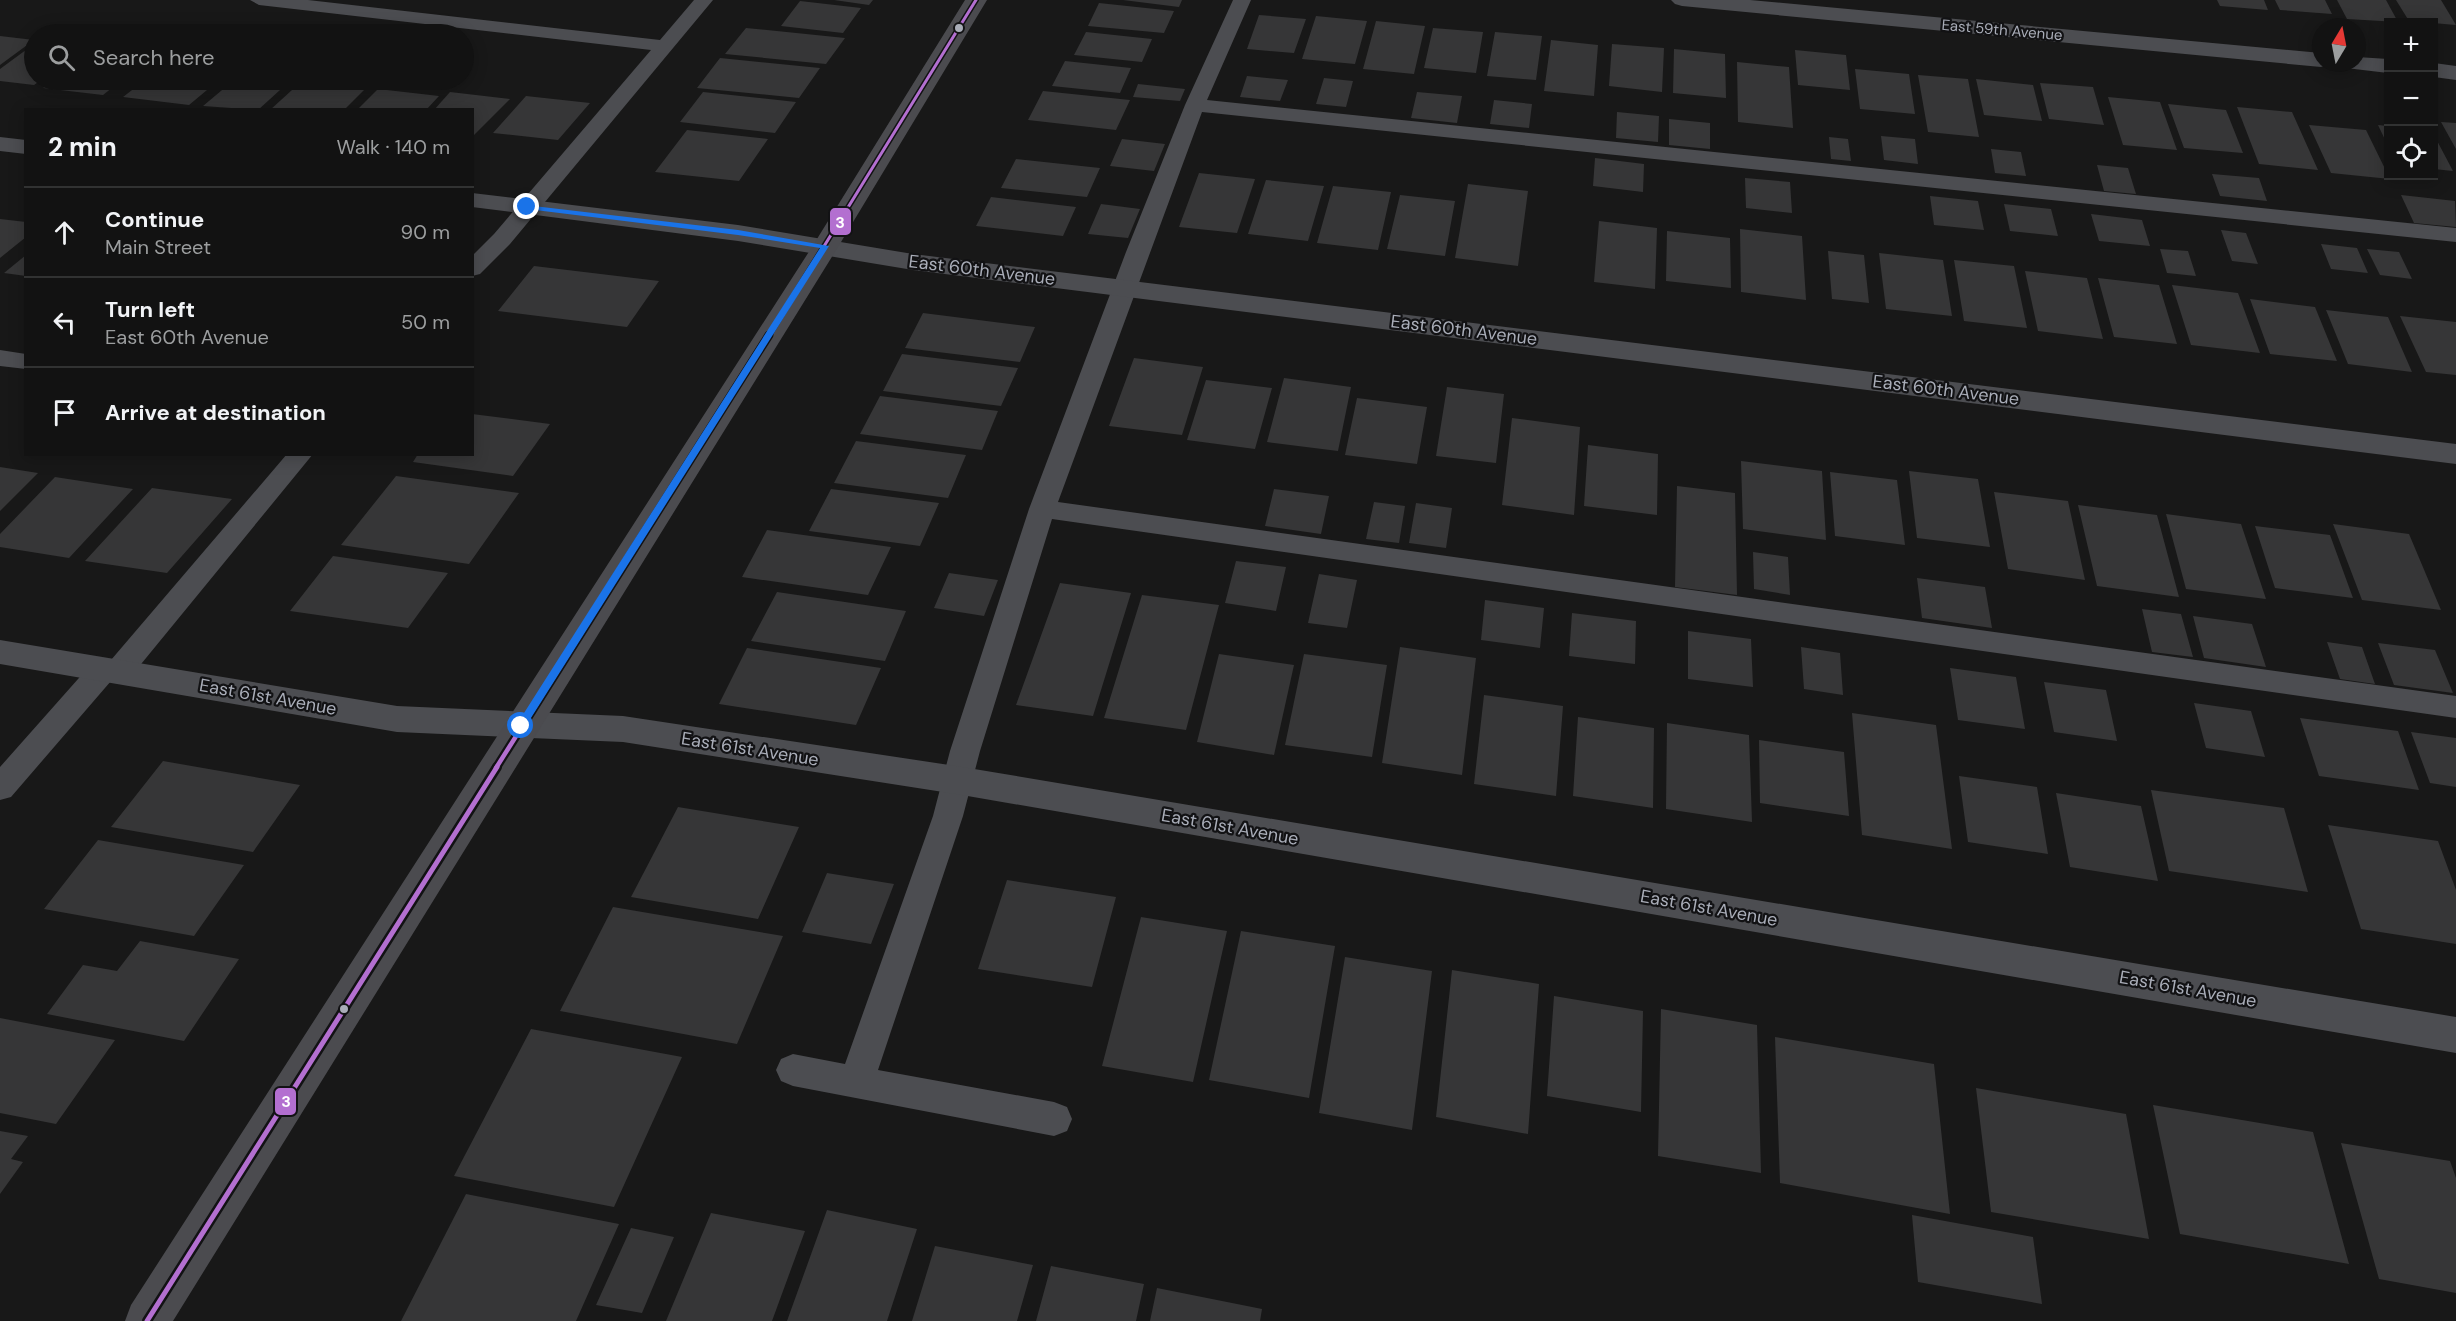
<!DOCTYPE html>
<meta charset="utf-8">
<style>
:root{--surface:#121212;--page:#1f2020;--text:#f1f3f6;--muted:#9c9e9f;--line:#313232}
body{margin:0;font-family:"DM Sans",sans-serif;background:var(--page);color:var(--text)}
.controls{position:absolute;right:18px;top:18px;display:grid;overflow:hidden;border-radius:0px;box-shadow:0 3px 15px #0003}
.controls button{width:54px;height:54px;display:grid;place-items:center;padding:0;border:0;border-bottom:2px solid var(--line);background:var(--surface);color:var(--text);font:30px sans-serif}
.compass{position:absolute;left:2312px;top:18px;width:54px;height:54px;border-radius:50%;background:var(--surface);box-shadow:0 3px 15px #0003;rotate:10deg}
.stop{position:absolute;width:18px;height:18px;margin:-14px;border:4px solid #1a73e8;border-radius:50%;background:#fff}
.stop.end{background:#1a73e8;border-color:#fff;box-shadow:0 2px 6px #0008}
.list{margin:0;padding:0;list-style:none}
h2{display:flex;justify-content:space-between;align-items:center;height:78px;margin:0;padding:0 24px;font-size:26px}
h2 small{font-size:20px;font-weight:400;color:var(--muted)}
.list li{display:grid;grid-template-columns:39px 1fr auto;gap:18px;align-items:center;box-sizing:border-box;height:90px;padding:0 24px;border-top:2px solid var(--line)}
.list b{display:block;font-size:22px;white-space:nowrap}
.list p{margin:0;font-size:20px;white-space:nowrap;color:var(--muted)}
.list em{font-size:20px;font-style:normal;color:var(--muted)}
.icon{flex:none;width:33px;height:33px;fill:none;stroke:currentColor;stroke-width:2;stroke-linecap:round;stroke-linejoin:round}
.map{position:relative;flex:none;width:2456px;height:1321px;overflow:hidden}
.search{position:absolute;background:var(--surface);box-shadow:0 3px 15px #0003;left:24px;top:24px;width:450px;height:66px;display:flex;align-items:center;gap:15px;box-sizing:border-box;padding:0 21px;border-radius:33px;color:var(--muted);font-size:22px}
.panel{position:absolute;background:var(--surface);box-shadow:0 3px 15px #0003;left:24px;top:108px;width:450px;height:348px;border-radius:0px}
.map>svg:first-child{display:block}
</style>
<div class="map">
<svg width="2456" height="1321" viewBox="0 0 2456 1321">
<rect width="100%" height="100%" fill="#181818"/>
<path fill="#363637" d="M834,0H873L869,5Z
M1123,0H1182L1179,7Z
M2217,0H2264L2268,10L2220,6Z
M2275,0H2325L2332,14L2280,10Z
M2337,0H2386L2398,22L2347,19Z
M2396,0H2441L2456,25L2409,21Z
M800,1L861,8L843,33L781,26Z
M1099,3L1174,11L1164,33L1088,26Z
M1259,15L1306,19L1294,53L1247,49Z
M1316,16L1367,21L1355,64L1302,59Z
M1376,21L1425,26L1414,74L1363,69Z
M746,28L845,38L826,64L725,54Z
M1433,28L1483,32L1476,73L1424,68Z
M1086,32L1152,39L1142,62L1074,55Z
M1495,32L1542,36L1536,80L1487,76Z
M0,36L34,40L0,65Z
M1551,40L1598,45L1594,96L1544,91Z
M34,44V80H41L34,85L0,81V69Z
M1612,44L1664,48L1662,92L1609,86Z
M1674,49L1725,54L1726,98L1673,93Z
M1795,50L1846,55L1850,90L1798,85Z
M720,58L820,68L799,98L697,88Z
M1065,61L1131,68L1120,93L1052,86Z
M1737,62L1789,67L1793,128L1738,122Z
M1855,69L1909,74L1915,114L1860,109Z
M1918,75L1968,79L1979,137L1928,132Z
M1247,76L1288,80L1280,101L1240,97Z
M1324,78L1353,81L1346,107L1316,104Z
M1976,79L2033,85L2042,121L1984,115Z
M54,80H122L103,95L43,88Z
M145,80H219L189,105L123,97Z
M234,80H291L258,110L203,106Z
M303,80H374L344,110H270Z
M2040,83L2093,87L2104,125L2049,119Z
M1138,84L1185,89L1180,101L1133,97Z
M378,89L439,96L426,110H357Z
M1043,91L1130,100L1116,130L1028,120Z
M450,92L510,99L472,137V110H434Z
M703,92L796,102L775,133L680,122Z
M1417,92L1462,96L1457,123L1411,118Z
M526,96L590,103L558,140L493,133Z
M2108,97L2160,102L2177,150L2123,145Z
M1494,100L1532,104L1529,128L1490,124Z
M2168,104L2226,110L2243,153L2184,148Z
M2237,107L2292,112L2318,170L2259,164Z
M1617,112L1659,116L1658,142L1616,138Z
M1669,119L1710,123V149L1669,145Z
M2441,122L2456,123V149Z
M2309,125L2366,130L2390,179L2331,173Z
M2378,125L2388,126V146Z
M687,130L768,139L739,181L655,172Z
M2434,135L2453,171L2434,169Z
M1881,136L1915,139L1918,164L1884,160Z
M1829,137L1848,139L1851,161L1831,159Z
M1122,139L1165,144L1154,171L1110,166Z
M1991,149L2021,152L2026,176L1995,173Z
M1595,158L1644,164L1643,192L1593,186Z
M1016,159L1100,168L1087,197L1001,188Z
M2097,165L2128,168L2136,194L2104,191Z
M1199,173L1255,179L1237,233L1179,227Z
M2212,174L2259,178L2267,201L2220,196Z
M1745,178L1790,182L1792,213L1746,208Z
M1266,180L1324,186L1308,241L1248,234Z
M1468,184L1528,191L1518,266L1455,258Z
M1333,186L1391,192L1378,250L1317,243Z
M1400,195L1455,201L1445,256L1387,249Z
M2401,195L2455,201L2456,227L2414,223Z
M1930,196L1978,201L1984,230L1934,225Z
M991,197L1076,207L1063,236L976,226Z
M1101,204L1140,209L1128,238L1088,234Z
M2004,204L2051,209L2058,236L2010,231Z
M2091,214L2142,220L2150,246L2099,241Z
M0,219L26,222V237L0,258Z
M1599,221L1657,228L1655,289L1594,282Z
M1740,229L1802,236L1806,300L1741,292Z
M2221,230L2246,233L2258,264L2232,261Z
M1667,231L1730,238L1731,288L1666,281Z
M2321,244L2357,248L2368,273L2331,269Z
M2160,249L2188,251L2196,276L2167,273Z
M2367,249L2399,252L2412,279L2380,275Z
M1828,251L1864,255L1869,303L1832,299Z
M1879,253L1943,260L1952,316L1886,309Z
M26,255V276L4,273Z
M1954,260L2014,266L2027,328L1964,321Z
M534,266L659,281L627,327L498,311Z
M2025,271L2087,278L2103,339L2038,331Z
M2098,278L2159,285L2177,344L2114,337Z
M2172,285L2238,293L2260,353L2191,345Z
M2250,299L2315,307L2337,361L2270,354Z
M2326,310L2388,317L2412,372L2348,364Z
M923,313L1035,327L1020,362L905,348Z
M2400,316L2456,322V375L2426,372Z
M902,354L1018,368L1001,406L883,391Z
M1134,358L1203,367L1182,435L1109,426Z
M1284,378L1351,387L1338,451L1267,442Z
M1206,380L1272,388L1255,449L1187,440Z
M1447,387L1504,394L1496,463L1436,456Z
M880,396L998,411L982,450L860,434Z
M1357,398L1427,407L1417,464L1345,455Z
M472,414L550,424L513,476L413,462L418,454H472Z
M1512,418L1580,427L1574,515L1502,505Z
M856,441L966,455L948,498L834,483Z
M1588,445L1658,454L1657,515L1584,506Z
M1741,461L1822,471L1826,540L1743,529Z
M0,467L38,473L0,511Z
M1909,471L1978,479L1990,547L1917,538Z
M1830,472L1897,480L1905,545L1835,536Z
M396,476L519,493L469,564L341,545Z
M55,477L133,489L69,558L0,547V534Z
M1677,486L1735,493L1737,595L1675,587Z
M152,488L232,499L167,573L85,561Z
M831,489L939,503L920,546L809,531Z
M1274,489L1329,496L1321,534L1265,526Z
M1994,492L2068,501L2085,580L2008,569Z
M1374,502L1405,506L1399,543L1366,539Z
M1416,503L1452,508L1446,548L1409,543Z
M2078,505L2157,515L2179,597L2097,586Z
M2166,514L2241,524L2266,599L2186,589Z
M2333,524L2409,534L2441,610L2362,600Z
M2255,526L2330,535L2353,598L2275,588Z
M767,530L891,547L868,595L742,577Z
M1753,552L1788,557L1790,595L1754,589Z
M333,556L448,573L408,628L290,611Z
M1236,561L1286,567L1276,611L1225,603Z
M949,573L998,580L984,616L934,608Z
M1319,574L1357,580L1347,628L1308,623Z
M1917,578L1985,587L1992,628L1922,618Z
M1060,583L1131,593L1093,716L1016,705Z
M777,592L906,611L885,661L751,641Z
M1142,595L1219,605L1186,730L1104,718Z
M1485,600L1544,608L1540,648L1481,640Z
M2142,609L2181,614L2193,657L2152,652Z
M1572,613L1636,621L1635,664L1569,656Z
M2193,616L2252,624L2266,667L2204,658Z
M1688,631L1751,639L1753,687L1688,679Z
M2327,642L2362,647L2375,684L2340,679Z
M2378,643L2435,650L2453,693L2394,685Z
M1400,647L1476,658L1462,775L1382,763Z
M1801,647L1840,653L1843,695L1804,689Z
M747,648L881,668L856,725L719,704Z
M1219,654L1294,665L1274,755L1197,742Z
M1304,654L1387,665L1372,757L1285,745Z
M1950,668L2016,677L2025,729L1958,720Z
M2044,682L2106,690L2117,741L2054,732Z
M1484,695L1563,706L1556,796L1474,784Z
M2194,703L2251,711L2265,757L2206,748Z
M1852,713L1936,725L1952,849L1862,835Z
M1578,717L1654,728L1653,808L1573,796Z
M2300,718L2398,731L2419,790L2319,776Z
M1667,723L1749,735L1752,822L1666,809Z
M2411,732L2456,738V787L2430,783Z
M1759,740L1844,752L1849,816L1760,803Z
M163,761L300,785L253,852L111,827Z
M1959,776L2037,787L2048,854L1968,842Z
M2151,790L2284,808L2308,892L2169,871Z
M2056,793L2141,806L2158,881L2070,867Z
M678,807L799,827L758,919L631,897Z
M2328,825L2438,841L2456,890V944L2361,929Z
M98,840L244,865L194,936L44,909Z
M827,873L894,884L871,944L802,932Z
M1007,880L1116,897L1092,987L978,969Z
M613,907L783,936L737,1044L560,1011Z
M1141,917L1227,931L1193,1082L1102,1066Z
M1241,931L1335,946L1309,1098L1209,1080Z
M140,941L239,959L184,1041L47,1014L83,965L117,971Z
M1345,957L1432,971L1412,1130L1319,1113Z
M1452,970L1539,984L1528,1134L1436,1117Z
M1554,996L1643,1011L1641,1112L1547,1096Z
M1661,1009L1757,1025L1761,1173L1658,1156Z
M0,1018L115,1040L56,1124L0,1113Z
M531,1029L682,1057L614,1207L454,1176Z
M1775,1037L1934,1064L1950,1214L1780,1183Z
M1976,1088L2126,1114L2149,1239L1991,1212Z
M2153,1105L2313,1132L2349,1264L2180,1234Z
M0,1131L28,1136L11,1159L23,1162L0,1194Z
M2341,1143L2450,1161L2456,1178V1293L2379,1279Z
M466,1194L619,1224L576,1321H401Z
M827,1210L917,1229L887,1321H787Z
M711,1213L805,1231L772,1321H666Z
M1912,1215L2033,1237L2042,1304L1918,1282Z
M631,1228L674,1237L642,1313L596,1305Z
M935,1246L1033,1265L1017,1321H912Z
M1051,1266L1144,1284L1136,1321H1036Z
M1157,1288L1262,1309L1260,1321H1150Z"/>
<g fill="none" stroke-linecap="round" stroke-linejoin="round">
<path fill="#4c4d51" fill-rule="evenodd" d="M250,0H308L660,40L694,0H713L510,244L480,274L472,276V256L494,234L651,50L259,5Z
M1233,0H1251L1207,100L2456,228V242L1202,112L1058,502L2456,696V718L1052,519L980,751L963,816L878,1070L1054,1102L1067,1107L1072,1119L1067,1131L1054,1136L793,1086L781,1081L776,1070L781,1059L793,1054L845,1064L933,816L950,751L1029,509L1126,252L1185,105Z
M0,350L26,354V369L0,366Z
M287,454H313L128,680L118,683L111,681L11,797L0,800V767L94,661L104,658L111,660Z"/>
<path fill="#4c4d51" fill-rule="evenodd" d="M1671,0H1750L2321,53V63H2330L2321,67L1682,6L1675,4Z
M2357,57L2388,59V73L2346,68L2343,63H2357Z
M2434,63L2456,66V80L2434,77Z
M0,137L26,140V154L0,151Z
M472,193L738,225L913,254L2456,444V464L913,270L738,241L472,207Z
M0,640L397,706L623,716L956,766L2456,1017V1053L956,794L623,742L397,732L0,664Z"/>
<path fill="#4b4b4f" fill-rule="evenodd" d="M965,0H987L838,247L173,1321H125L131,1305L812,247Z"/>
<g stroke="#121214" stroke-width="6">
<path id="bus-1-far2" d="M768,337L976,0"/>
</g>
<g stroke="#121214" stroke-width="9">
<path id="bus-1-far1" d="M496,768L769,335"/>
</g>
<g stroke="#121214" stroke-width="10">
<path id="bus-1" d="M147,1321L497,767"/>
</g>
<use href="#bus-1-far2" stroke="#b36fd0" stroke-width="3"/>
<use href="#bus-1-far1" stroke="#b36fd0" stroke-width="4.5"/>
<use href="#bus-1" stroke="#b36fd0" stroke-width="5"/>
</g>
<path fill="#1a73e8" d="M525,205L738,230L829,246L524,729H517V724L820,248L738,235L527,209Z"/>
<g fill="#a9adb8" stroke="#121214" stroke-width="2">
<circle cx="959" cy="28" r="5"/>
<circle cx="344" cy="1009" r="5"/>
</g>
<g text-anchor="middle" stroke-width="4.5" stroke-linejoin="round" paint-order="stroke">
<g font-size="15" fill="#a9adb8" stroke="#121214">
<text transform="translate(2002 30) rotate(5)" y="5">East 59th Avenue</text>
</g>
<g font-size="18" fill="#a9adb8" stroke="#121214">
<text transform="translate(982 270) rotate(7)" y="6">East 60th Avenue</text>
<text transform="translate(1464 330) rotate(7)" y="6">East 60th Avenue</text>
<text transform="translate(1946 390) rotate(7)" y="6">East 60th Avenue</text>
<text transform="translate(268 697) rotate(10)" y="6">East 61st Avenue</text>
<text transform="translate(750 749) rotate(9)" y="6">East 61st Avenue</text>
<text transform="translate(1230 827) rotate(10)" y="6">East 61st Avenue</text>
<text transform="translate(1709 908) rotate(10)" y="6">East 61st Avenue</text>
<text transform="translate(2188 989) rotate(10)" y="6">East 61st Avenue</text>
</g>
</g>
<g stroke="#121214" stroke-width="2">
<rect x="829" y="207" width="23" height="29" rx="6" fill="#b36fd0"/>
<rect x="274" y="1087" width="23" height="29" rx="6" fill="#b36fd0"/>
</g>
<g font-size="16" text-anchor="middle" font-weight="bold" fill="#fff">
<text x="840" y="228">3</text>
<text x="286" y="1107">3</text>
</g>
</svg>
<div class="controls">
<button>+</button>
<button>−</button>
<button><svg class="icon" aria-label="locate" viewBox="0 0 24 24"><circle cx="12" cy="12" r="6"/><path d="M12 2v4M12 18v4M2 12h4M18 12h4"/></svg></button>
</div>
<svg class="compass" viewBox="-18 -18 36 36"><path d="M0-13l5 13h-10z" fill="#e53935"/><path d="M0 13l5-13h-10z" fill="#9c9e9f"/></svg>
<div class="stop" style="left:521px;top:726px"></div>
<div class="stop end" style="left:527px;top:207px"></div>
<div class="search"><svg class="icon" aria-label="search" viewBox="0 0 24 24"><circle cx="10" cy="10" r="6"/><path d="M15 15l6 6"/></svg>Search here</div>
<section class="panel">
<h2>2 min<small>Walk · 140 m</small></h2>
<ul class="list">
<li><svg class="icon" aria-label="ahead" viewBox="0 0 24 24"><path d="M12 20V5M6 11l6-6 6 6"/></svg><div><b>Continue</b><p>Main Street</p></div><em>90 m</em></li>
<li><svg class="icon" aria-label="left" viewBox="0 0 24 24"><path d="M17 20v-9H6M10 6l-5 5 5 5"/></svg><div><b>Turn left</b><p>East 60th Avenue</p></div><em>50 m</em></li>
<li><svg class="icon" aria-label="arrive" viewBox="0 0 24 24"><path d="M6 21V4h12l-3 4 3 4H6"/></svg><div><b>Arrive at destination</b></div></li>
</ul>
</section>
</div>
